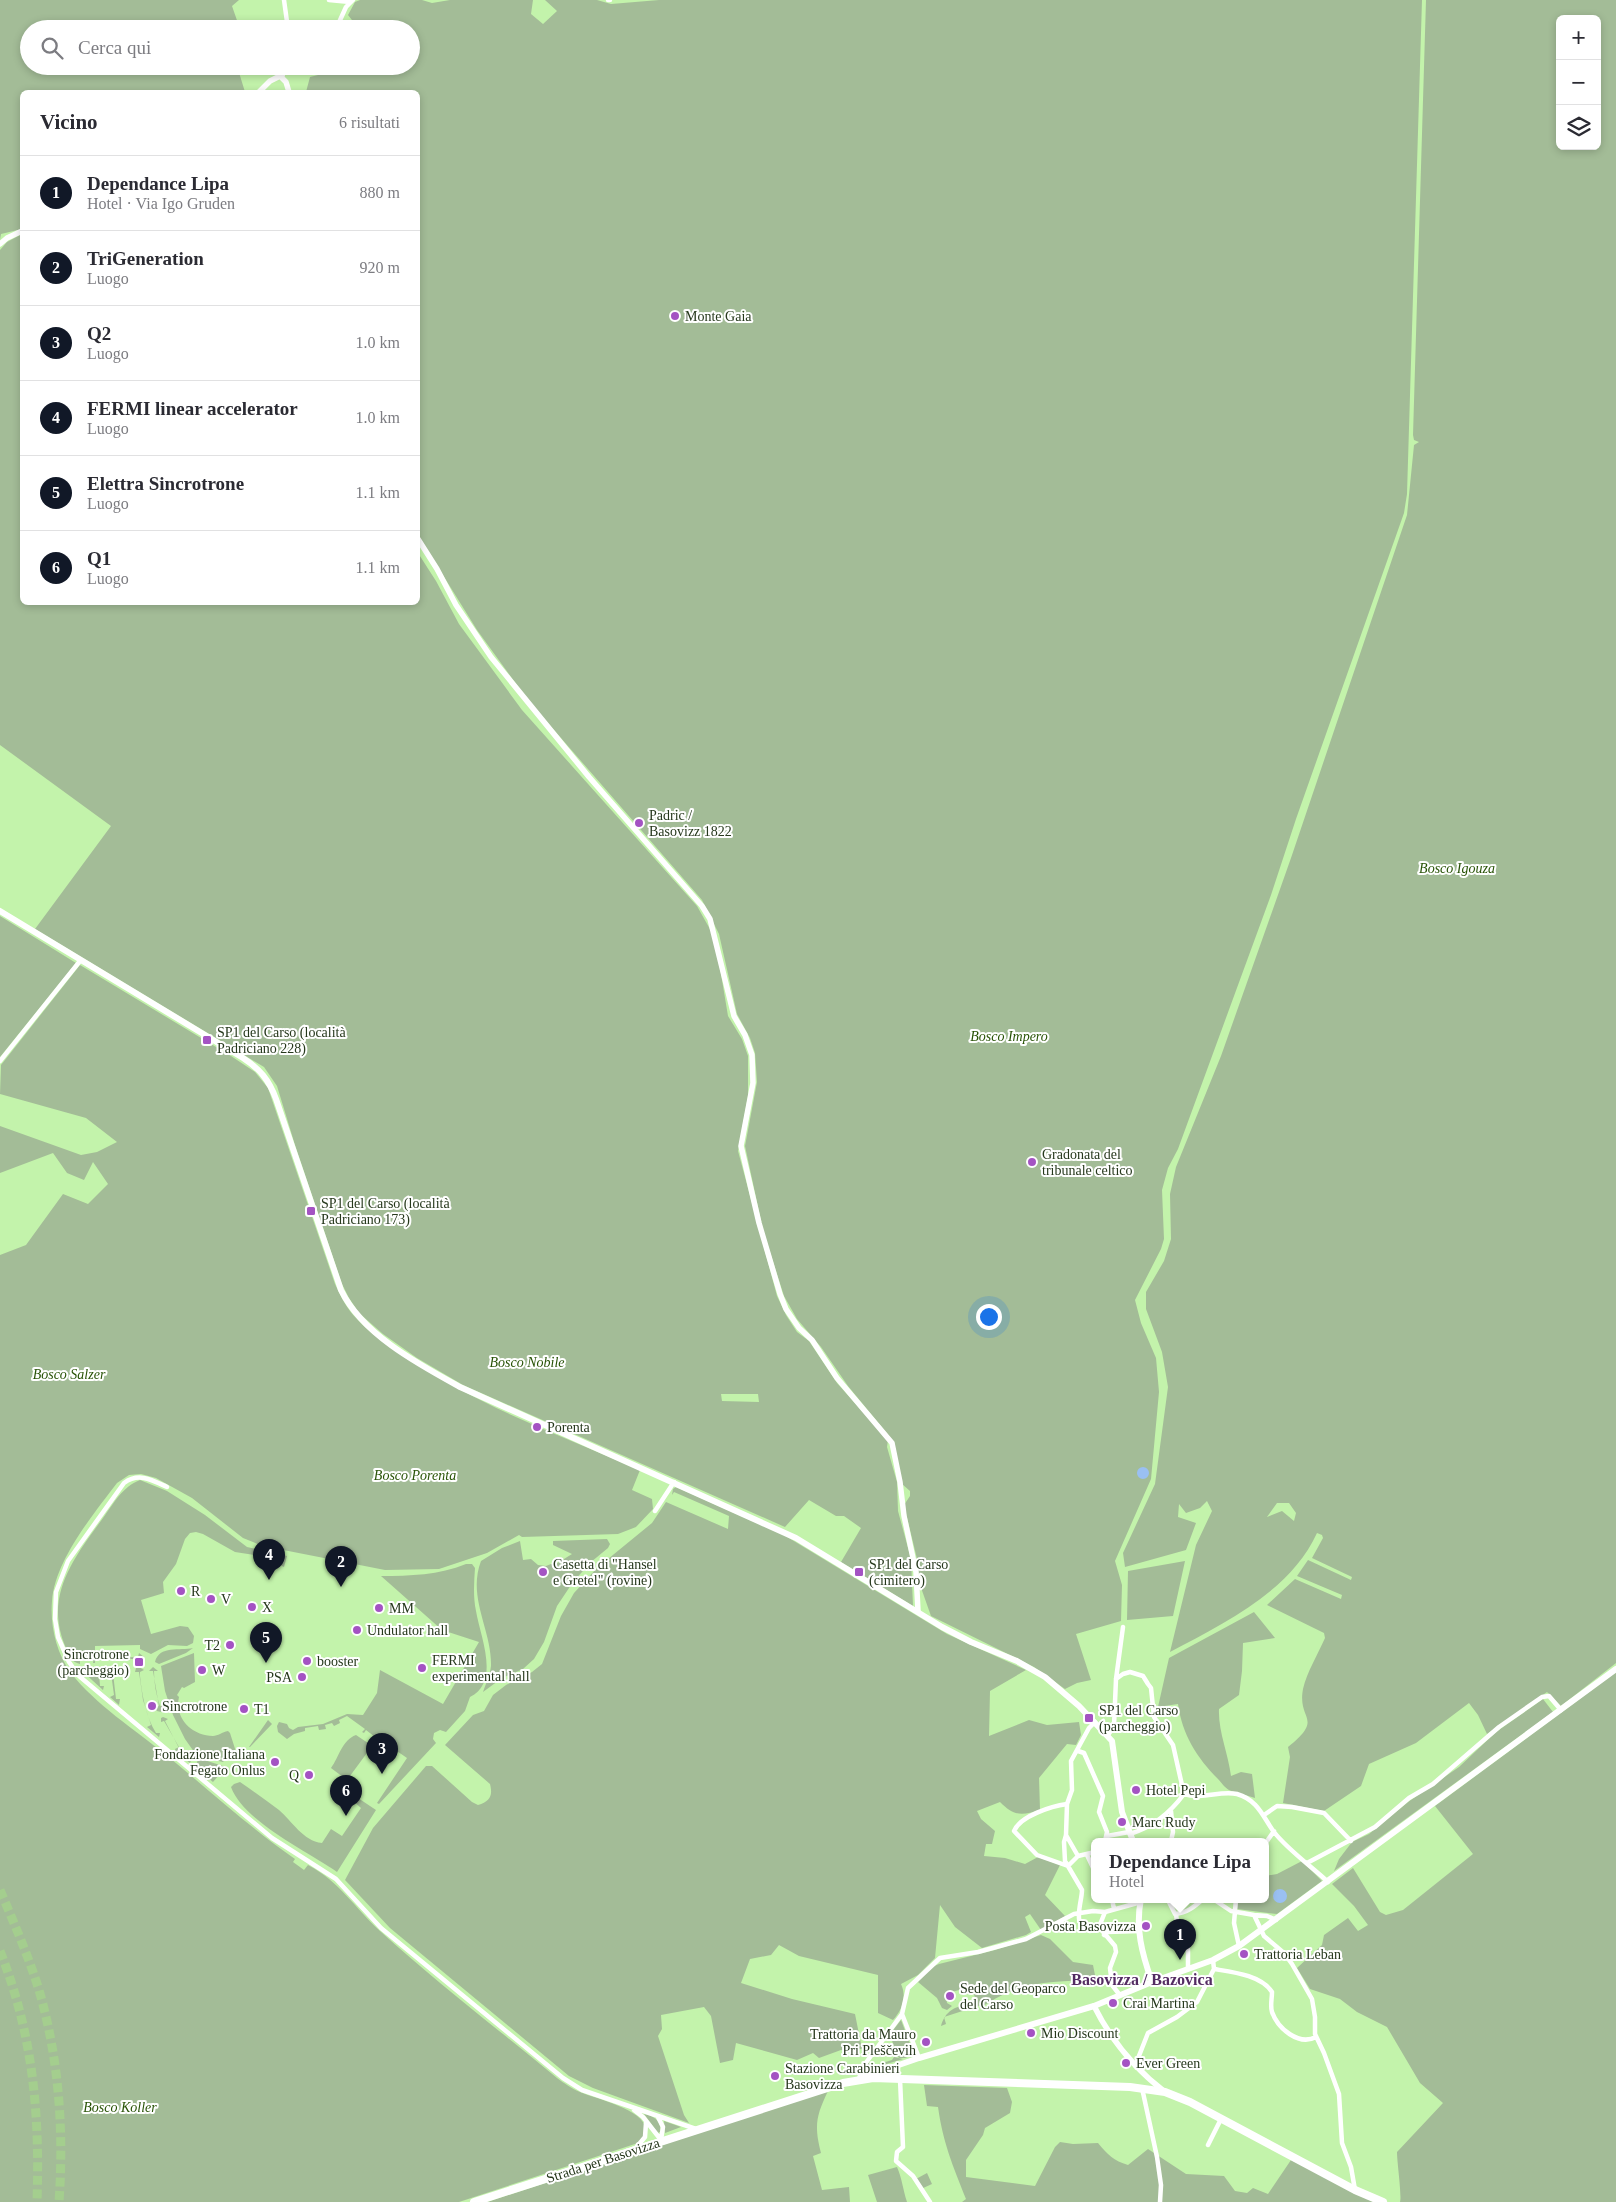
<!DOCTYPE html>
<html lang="it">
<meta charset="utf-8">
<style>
:root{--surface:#fff;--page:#f2f2f3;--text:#2b2b33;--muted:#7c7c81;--line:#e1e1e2;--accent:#111827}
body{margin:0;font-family:"Times New Roman",serif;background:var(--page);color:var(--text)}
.controls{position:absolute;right:15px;top:15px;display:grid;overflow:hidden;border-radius:8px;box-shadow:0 2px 8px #0003}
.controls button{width:45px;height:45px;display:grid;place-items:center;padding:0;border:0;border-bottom:1px solid var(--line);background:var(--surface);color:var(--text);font:25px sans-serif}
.you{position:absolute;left:988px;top:1316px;width:18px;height:18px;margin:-12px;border:4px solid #fff;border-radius:50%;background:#1a73e8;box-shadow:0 0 0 8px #1a73e833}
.badge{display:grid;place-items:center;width:32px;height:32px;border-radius:50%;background:var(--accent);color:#fff;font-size:16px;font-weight:700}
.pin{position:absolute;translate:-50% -41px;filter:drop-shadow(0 1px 2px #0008)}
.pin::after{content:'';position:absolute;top:26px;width:18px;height:15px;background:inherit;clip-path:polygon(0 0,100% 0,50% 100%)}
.popup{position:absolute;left:1091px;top:1838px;width:178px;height:65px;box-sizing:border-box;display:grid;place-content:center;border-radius:8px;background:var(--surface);filter:drop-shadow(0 1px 4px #0005);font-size:16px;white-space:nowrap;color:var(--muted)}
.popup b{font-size:19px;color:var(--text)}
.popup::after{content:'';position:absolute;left:50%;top:100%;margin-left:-10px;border:10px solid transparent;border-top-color:var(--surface)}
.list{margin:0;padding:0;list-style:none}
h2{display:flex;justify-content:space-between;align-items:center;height:65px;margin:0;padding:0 20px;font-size:21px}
h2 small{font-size:16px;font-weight:400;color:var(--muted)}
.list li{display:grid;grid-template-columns:32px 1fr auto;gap:15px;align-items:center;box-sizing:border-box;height:75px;padding:0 20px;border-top:1px solid var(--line)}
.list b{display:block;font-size:19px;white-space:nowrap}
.list p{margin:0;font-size:16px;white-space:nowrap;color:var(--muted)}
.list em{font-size:16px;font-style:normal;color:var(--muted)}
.icon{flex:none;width:28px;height:28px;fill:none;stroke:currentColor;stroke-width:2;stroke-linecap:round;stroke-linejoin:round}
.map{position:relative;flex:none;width:1616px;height:2202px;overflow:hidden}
.search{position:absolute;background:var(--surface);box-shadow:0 2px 8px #0003;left:20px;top:20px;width:400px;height:55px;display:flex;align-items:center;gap:12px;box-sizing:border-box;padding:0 18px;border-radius:28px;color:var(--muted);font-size:19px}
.panel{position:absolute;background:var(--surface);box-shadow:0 2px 8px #0003;left:20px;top:90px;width:400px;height:515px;border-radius:8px}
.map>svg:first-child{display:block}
</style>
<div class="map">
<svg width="1616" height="2202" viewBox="0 0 1616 2202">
<rect width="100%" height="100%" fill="#c3f3ab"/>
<path fill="#a3bc97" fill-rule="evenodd" d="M0,0H239L232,6L240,29H29V66H237L245,92H22V229L1,234L0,240Z
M360,0H422L432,3L450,0H533L531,14L543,24L557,11L545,0H597L611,4L659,0H1422L1407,494L1404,513L1296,819L1271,895L1178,1149L1168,1168L1162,1190L1164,1239L1161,1249L1135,1300L1141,1323L1156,1358L1159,1392L1151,1479L1115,1561L1122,1585L1121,1621L1076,1634L1091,1680L1077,1683L1065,1689L1034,1667L931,1616L919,1582L918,1563L904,1505L910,1496V1491L902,1484L894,1442L848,1386L821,1347L797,1319L784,1296L763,1230L745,1146L757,1082L755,1053L750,1038L737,1014L719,934L702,900L527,699L477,630L418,535V92H306L310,77L334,71L348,72L356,70L358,66H411V29H359L348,15L355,2Z
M1426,0H1616V1663L1561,1706L1547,1692L1487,1734L1478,1715L1469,1703L1416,1743L1369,1764L1361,1786L1324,1811L1283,1803L1290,1757L1288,1747C1325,1717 1297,1721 1303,1689C1307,1672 1318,1654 1325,1638L1324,1633L1267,1605L1295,1579L1341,1599L1342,1595L1297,1576L1308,1560L1351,1580L1352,1577L1312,1558L1323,1538L1322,1535L1317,1533C1290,1592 1224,1623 1170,1652L1196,1545L1212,1511L1207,1501L1200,1508L1186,1513L1179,1504L1178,1517L1196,1523L1186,1550L1125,1567L1123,1553L1155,1484L1168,1387L1162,1352L1146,1309V1292L1164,1261L1171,1239L1170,1194L1176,1167L1221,1056L1291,858L1407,515L1414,445L1419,442L1414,440L1413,435ZM1560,19H1597V146H1560ZM1277,1503H1289L1296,1513L1294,1521L1282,1511L1267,1517Z
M22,234V602H418V553L436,581L459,624L522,710L697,906L711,931L720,968L728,1016L742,1039L748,1056V1096L738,1151L777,1296L786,1315L797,1332L809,1341L837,1383L888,1440L887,1447L897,1482L898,1511L911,1559L913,1606L841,1562L861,1528L844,1516H836L809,1500L785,1527L463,1385L417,1358L383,1334L359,1313L349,1298L342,1284L295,1145L277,1086L264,1067L35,929L111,826L0,745V250L7,242ZM721,1394H758L759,1402L722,1401Z
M0,916L76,963L0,1057Z
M80,965L231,1056L255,1072L268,1088L335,1284C341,1297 347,1309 357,1319C370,1334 388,1345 405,1356C477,1406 560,1435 640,1470L632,1490L652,1499L653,1509L636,1527L618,1534L522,1537L519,1535L487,1553L439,1569L385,1570L263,1546L243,1538L192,1498L156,1478L141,1474L129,1475L117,1483C93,1515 55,1560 52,1601C50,1625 56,1653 71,1673C95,1704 135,1730 165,1754C209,1790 249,1827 295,1859L293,1862L304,1870L308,1865C340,1882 354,1907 380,1931C436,1982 499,2030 557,2078C564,2083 572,2089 580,2092C598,2100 668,2114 638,2143L459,2202H0V1255L26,1245L63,1194L88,1204L108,1184L93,1162L84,1180L67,1173L53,1153L0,1173V1126L81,1155L97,1152L117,1142L86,1118L0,1094L1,1065Z
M140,1480L167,1491L205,1515L247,1547L287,1556L284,1567L261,1556L235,1552L203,1534L196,1532L190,1533L185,1539L176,1564L163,1582L164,1593L141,1600L151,1634L180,1626L188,1627L194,1636L193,1643L187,1646L168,1645L151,1654L140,1649V1645L95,1646V1650L90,1652L89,1656H85V1660H80V1664C71,1662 69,1655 66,1648C43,1596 74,1558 103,1518C114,1503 122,1487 140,1480Z
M676,1487L784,1535L947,1634L1026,1670L990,1691L989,1736L1029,1720L1047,1725L1079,1722L1081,1735L1076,1745L1067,1744L1039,1778L1040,1810C1021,1816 1014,1816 1000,1802L977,1811L981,1819L995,1831L992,1844H986L984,1856L1005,1858L1025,1864L1038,1857L1060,1865L1045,1895L1065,1916L1041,1930L1030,1914L1025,1917L1031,1932L1026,1935L982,1948L955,1927L940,1905L935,1958L918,1975L901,1984C907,1997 902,2010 893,2020L878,2013V1975L799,1956L779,1945L771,1955L750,1959L741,1983L792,1999L855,2014L862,2049L841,2050L819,2058L813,2053L797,2060L736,2043L733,2060L720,2063L711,2016L704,2007L661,2015L662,2029L658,2036L684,2115L689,2123L593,2088L569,2076L390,1928L345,1880L373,1828L426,1766H432L472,1802L478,1805C490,1801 493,1796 490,1784L445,1745L473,1715L484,1711L493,1695L506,1685L532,1672L542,1664L561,1616L574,1593L597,1568L652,1523L666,1502L728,1529L729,1516L674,1492L672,1495L673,1489Z
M607,1539L610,1544L608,1548L591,1562L573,1582L557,1606L544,1642L534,1659L523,1669L502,1678L483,1692C486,1683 490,1675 491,1666C492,1630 467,1598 481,1561L502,1548L520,1541L523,1560L531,1559L538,1565L546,1566L551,1564H556L572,1554L553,1545V1541Z
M1185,1561L1173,1616L1127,1620L1128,1571Z
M466,1564H472L475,1568C474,1582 473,1597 476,1611C480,1636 501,1682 470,1697L465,1711L446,1732L440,1730L434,1733L433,1739L436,1743L379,1804L377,1803L407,1758L378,1738L347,1780L331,1768C339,1757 342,1740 356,1735L371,1745L375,1737L366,1730L364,1733L362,1732L365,1729L347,1716L339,1720L340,1723L334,1726L332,1723L325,1725L326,1729L319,1730L318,1726L305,1728V1731L294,1734L287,1739L278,1732L277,1726L279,1722L287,1724L289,1728L293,1730L298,1727L323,1724L347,1714L363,1715L377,1693L380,1670L443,1704L479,1642L442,1630L381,1576C410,1576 439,1575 466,1564Z
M1254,1612L1275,1638L1243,1643L1242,1671L1239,1695L1219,1709C1218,1731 1228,1753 1231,1776L1241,1772L1252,1774L1255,1798C1247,1795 1235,1793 1229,1790C1225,1788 1221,1782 1218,1779C1197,1758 1182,1734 1178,1704L1158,1707L1169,1658Z
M193,1648L186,1653L159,1664L155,1662C159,1645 180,1651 193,1648Z
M139,1653L144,1657V1662H141V1660L136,1659H95V1663H93L94,1655L95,1658L138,1657Z
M194,1653L195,1682L184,1688L182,1687L177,1695L179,1697C174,1718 192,1736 213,1736C218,1736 222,1732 228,1731L230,1733L237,1755L236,1757L228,1756L223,1762L197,1756L185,1739L173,1715L165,1691L161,1666Z
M139,1667L144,1670L140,1672V1676C142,1695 146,1717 156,1733H160L159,1737L147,1727L151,1725L143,1700L139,1672H135L136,1668Z
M153,1667L158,1671H154C154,1683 156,1695 160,1706L164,1705L165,1708L161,1712L157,1711L155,1708L159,1706L153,1671H149Z
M86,1668L102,1670L103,1672L99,1673L100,1686H104L103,1690L82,1671Z
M112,1668L117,1671L113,1673L116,1699H120L119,1705L110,1697L114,1695L111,1673L108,1671Z
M1616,1672V2202H1400C1402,2196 1397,2162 1397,2152L1443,2103L1420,2083L1387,2027L1357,2012L1340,1999L1310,1989L1297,1968L1322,1945L1324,1935L1348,1918L1358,1931L1368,1925L1354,1906L1332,1884L1353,1868L1380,1912L1386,1915L1403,1910L1473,1854L1435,1806Z
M1543,1699L1553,1712L1334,1871L1339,1859L1352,1842L1369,1834L1408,1802L1459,1767L1496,1732Z
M163,1717L168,1719L165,1721L180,1750L188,1759L192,1758L190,1763L176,1752L175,1749L179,1747L164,1721L161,1722V1718Z
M268,1720L272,1724L250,1747H249Z
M198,1758L226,1767L213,1782L196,1768Z
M240,1782C253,1791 266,1800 279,1810C292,1821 303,1841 322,1843L331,1829L342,1836L361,1808L352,1800L355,1796L376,1810L337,1872C307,1851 244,1822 231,1787L234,1784Z
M1302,1861L1322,1881L1277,1914L1237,1909L1238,1899H1265V1876L1277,1874Z
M1041,1935L1050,1939L1073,1962L1093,1965L1096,1980C1050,1982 1022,1980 982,2007L981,2005L944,2017L946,2024L941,2026C945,2010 958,2004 973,2005L977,2001L970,1987L948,1993L946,1996L947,2003L952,2006L947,2010L942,2008L937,1998L918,1982L932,1967L939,1964L995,1950Z
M901,2020L914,2054L905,2058H899L896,2054H893L895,2051L891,2037L888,2040L887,2038Z
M894,2057L903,2059L870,2069L864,2068L868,2063L873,2066L892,2060Z
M924,2085L1007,2088L1012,2102L1010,2113L985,2128L983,2135L966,2160V2177L1035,2186L1055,2147L1060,2142L1073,2144L1098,2143C1107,2154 1114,2161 1128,2165L1148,2149L1186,2174L1224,2176L1235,2191L1247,2193L1253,2188L1268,2194L1291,2160L1374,2202H962L966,2199C953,2166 943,2143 938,2107L927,2106Z
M828,2091C816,2116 814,2126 821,2153L813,2156L822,2190L849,2187L850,2202H487Z
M644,2114C654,2116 662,2121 660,2132L658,2133Z
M664,2121L681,2127L665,2133Z
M897,2167C902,2178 903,2190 907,2202H877L868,2175Z
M927,2173L932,2184L921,2189L916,2179Z"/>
<path fill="#9ac0f2" d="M1137 1473a6 6 0 1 1 12 0a6 6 0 1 1-12 0Z
M1273 1896a7 7 0 1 1 14 0a7 7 0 1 1-14 0Z"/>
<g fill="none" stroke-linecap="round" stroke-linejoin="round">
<path stroke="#a4ce8e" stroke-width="9" stroke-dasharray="9 4.5" stroke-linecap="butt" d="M0,1890C14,1923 28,1955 39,1990C59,2059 64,2130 59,2202
M0,1951C33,2034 40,2114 37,2202"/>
<path stroke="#fff" stroke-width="4.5" d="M284,0L288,29
M329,0L350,2
M608,0H610
M336,29L346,7L353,0
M282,77L286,66
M0,1061L80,961
M167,1487C152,1480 139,1472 124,1483L68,1561L56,1592L55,1619L58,1637L69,1662L79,1676L272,1838L336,1879L381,1928L563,2078L582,2090L696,2129
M655,1511L674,1482
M1116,1679L1123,1674L1130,1672L1143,1676L1148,1684L1151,1688L1154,1717L1173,1745L1184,1794C1170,1813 1153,1827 1130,1834
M1095,1722L1089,1728L1071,1761L1072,1790L1067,1804L1066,1835L1064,1842L1065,1861L1082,1890C1082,1903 1071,1926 1090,1931L1099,1927L1115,1946L1116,1952L1110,1968L1112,1985L1119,1994
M1108,1735L1114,1726L1116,1679L1123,1627
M1078,1751L1084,1753L1103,1796L1099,1812L1107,1832L1105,1841
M1184,1794C1203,1800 1220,1790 1237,1794C1258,1800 1263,1817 1274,1832C1287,1849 1312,1867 1328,1882
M1067,1804C1052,1806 1020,1816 1014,1831L1037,1855L1068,1866
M1171,1811L1173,1832L1171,1841
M1264,1815L1277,1806L1292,1807L1324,1813L1351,1841
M1066,1835L1078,1856
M1107,1836L1129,1832
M1265,1844L1274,1831
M1087,1855L1095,1872
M1307,1863L1375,1827L1409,1798L1433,1784L1499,1727L1542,1697L1549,1696L1561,1710
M1068,1866L1078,1856L1095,1852
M1112,1899L1114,1909
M1141,1899H1170
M1213,1899L1231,1911L1254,1915L1264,1936L1284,1953L1292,1964L1312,1999L1315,2017V2034L1324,2053L1339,2094L1342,2143L1351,2167L1355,2190
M1236,1899L1234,1923L1239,1946
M1168,1900L1175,1914C1187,1913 1194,1907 1203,1899
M1176,1914L1178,1929L1177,1941L1188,1949V1969
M1254,1915L1267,1916L1276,1920
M1099,1927L1105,1912
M1104,1935L1107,1932L1139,1931
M1214,1969C1232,1972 1261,1975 1272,1992C1272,1999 1270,2006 1272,2012C1278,2029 1299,2046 1316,2037
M902,2014L919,2058
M1135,2066L1148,2033L1177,2017L1197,2002L1214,1969L1213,1960
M859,2079L862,2068L902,2014L908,1988L940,1958L978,1952L1026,1939L1074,1914L1093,1911L1105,1912L1141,1902
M900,2079L903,2147L897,2152L896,2161L913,2176L930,2202
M1142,2088L1157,2157L1161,2185L1160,2202
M634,2110L643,2117L661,2140
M658,2117L663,2127L661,2140
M1208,2145L1221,2119
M635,2149L645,2137L646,2123"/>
<path stroke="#fff" stroke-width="5.5" d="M259,92L270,81L280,76L286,82L289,92
M0,244L7,238L22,231
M418,539L437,569L456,605L491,657L589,777L702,906L710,919L734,1016L745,1035L752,1055L753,1083L741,1146L759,1223L780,1294L786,1309L799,1328L812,1340L837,1378L892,1443L900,1482L904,1516L916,1572L918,1611
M1094,2006C1111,2040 1135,2069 1165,2092"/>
<path stroke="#fff" stroke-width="6" d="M0,911L243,1058C260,1069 269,1080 276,1099L341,1290C362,1334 418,1364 460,1387L796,1538L942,1627L971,1642L1017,1661L1045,1677L1079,1706L1112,1741L1122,1812L1133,1841
M1141,1899C1135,1928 1142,1954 1152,1982
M864,2077L919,2058L1094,2006L1152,1982L1213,1960L1239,1946L1616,1669"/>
<path stroke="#fff" stroke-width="8" d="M474,2202L843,2083L873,2078L1130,2087L1165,2092L1190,2102L1355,2190L1383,2202"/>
</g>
<g fill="#a453c3" stroke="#fff" stroke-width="2">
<circle cx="675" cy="316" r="5"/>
<circle cx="639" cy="823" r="5"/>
<rect x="202" y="1035" width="10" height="10" rx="2.5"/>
<circle cx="1032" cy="1162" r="5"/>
<rect x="306" y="1206" width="10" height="10" rx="2.5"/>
<circle cx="537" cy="1427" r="5"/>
<circle cx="543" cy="1572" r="5"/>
<rect x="854" y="1567" width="10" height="10" rx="2.5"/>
<circle cx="181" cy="1591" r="5"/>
<circle cx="211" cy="1599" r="5"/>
<circle cx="252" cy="1607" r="5"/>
<circle cx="379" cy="1608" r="5"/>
<circle cx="357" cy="1630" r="5"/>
<circle cx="230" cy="1645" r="5"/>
<circle cx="307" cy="1661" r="5"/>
<rect x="134" y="1657" width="10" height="10" rx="2.5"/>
<circle cx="422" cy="1668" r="5"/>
<circle cx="202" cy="1670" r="5"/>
<circle cx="302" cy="1677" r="5"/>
<circle cx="152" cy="1706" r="5"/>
<circle cx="244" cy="1709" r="5"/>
<rect x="1084" y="1713" width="10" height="10" rx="2.5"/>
<circle cx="275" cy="1762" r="5"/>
<circle cx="309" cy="1775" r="5"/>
<circle cx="1136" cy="1790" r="5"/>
<circle cx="1122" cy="1822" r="5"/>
<circle cx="1146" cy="1926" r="5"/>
<circle cx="1244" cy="1954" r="5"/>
<circle cx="950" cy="1996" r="5"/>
<circle cx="1113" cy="2003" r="5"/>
<circle cx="1031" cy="2033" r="5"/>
<circle cx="926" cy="2042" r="5"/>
<circle cx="1126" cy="2063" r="5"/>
<circle cx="775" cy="2076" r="5"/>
</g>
<g text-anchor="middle" stroke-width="4" stroke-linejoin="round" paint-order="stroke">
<g font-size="14" fill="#26381c" stroke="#fff" text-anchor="start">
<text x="685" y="321">Monte Gaia</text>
<text x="649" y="820">Padric /<tspan x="649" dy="16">Basovizz 1822</tspan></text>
<text x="217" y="1037">SP1 del Carso (località<tspan x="217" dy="16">Padriciano 228)</tspan></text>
<text x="1042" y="1159">Gradonata del<tspan x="1042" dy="16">tribunale celtico</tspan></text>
<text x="321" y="1208">SP1 del Carso (località<tspan x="321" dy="16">Padriciano 173)</tspan></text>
<text x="547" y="1432">Porenta</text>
<text x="553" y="1569">Casetta di "Hansel<tspan x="553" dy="16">e Gretel" (rovine)</tspan></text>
<text x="869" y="1569">SP1 del Carso<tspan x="869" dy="16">(cimitero)</tspan></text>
<text x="191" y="1596">R</text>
<text x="221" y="1604">V</text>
<text x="262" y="1612">X</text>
<text x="389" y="1613">MM</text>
<text x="367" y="1635">Undulator hall</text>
<text x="220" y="1650" text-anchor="end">T2</text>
<text x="129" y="1659" text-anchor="end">Sincrotrone<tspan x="129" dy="16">(parcheggio)</tspan></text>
<text x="432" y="1665">FERMI<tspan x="432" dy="16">experimental hall</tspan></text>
<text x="317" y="1666">booster</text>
<text x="212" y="1675">W</text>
<text x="292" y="1682" text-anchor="end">PSA</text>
<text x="162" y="1711">Sincrotrone</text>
<text x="254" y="1714">T1</text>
<text x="1099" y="1715">SP1 del Carso<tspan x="1099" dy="16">(parcheggio)</tspan></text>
<text x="265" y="1759" text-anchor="end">Fondazione Italiana<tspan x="265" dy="16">Fegato Onlus</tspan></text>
<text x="299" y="1780" text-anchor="end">Q</text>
<text x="1146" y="1795">Hotel Pepi</text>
<text x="1132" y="1827">Marc Rudy</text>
<text x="1136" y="1931" text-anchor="end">Posta Basovizza</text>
<text x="1254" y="1959">Trattoria Leban</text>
<text x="960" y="1993">Sede del Geoparco<tspan x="960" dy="16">del Carso</tspan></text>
<text x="1123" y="2008">Crai Martina</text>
<text x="1041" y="2038">Mio Discount</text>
<text x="916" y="2039" text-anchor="end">Trattoria da Mauro<tspan x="916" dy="16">Pri Pleščevih</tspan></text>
<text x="1136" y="2068">Ever Green</text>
<text x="785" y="2073">Stazione Carabinieri<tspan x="785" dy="16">Basovizza</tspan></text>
</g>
<g font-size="14" font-style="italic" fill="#285306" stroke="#fff">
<text x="1457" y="873">Bosco Igouza</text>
<text x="1009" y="1041">Bosco Impero</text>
<text x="527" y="1367">Bosco Nobile</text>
<text x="69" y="1379">Bosco Salzer</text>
<text x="415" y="1480">Bosco Porenta</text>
<text x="120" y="2112">Bosco Koller</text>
</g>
<g font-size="14" fill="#26381c" stroke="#fff">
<text transform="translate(603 2160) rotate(-18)" y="5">Strada per Basovizza</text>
</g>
<g font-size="16" font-weight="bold" fill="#532b62" stroke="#fff">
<text x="1142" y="1985">Basovizza / Bazovica</text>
</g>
</g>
</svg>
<div class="controls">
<button>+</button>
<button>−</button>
<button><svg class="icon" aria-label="layers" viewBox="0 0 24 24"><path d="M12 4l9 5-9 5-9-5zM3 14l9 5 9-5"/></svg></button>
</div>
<div class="you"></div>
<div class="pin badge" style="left:1180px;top:1960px">1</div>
<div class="popup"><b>Dependance Lipa</b>Hotel</div>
<div class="pin badge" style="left:341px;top:1587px">2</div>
<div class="pin badge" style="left:382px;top:1774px">3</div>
<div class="pin badge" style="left:269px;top:1580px">4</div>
<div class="pin badge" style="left:266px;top:1663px">5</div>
<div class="pin badge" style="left:346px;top:1816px">6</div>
<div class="search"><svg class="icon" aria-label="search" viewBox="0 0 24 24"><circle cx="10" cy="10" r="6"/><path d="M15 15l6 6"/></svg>Cerca qui</div>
<section class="panel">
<h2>Vicino<small>6 risultati</small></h2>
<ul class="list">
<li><span class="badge">1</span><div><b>Dependance Lipa</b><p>Hotel · Via Igo Gruden</p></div><em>880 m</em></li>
<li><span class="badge">2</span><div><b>TriGeneration</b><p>Luogo</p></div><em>920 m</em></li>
<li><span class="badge">3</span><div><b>Q2</b><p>Luogo</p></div><em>1.0 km</em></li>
<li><span class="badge">4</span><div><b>FERMI linear accelerator</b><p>Luogo</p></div><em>1.0 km</em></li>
<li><span class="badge">5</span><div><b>Elettra Sincrotrone</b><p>Luogo</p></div><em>1.1 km</em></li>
<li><span class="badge">6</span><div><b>Q1</b><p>Luogo</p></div><em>1.1 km</em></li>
</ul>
</section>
</div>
